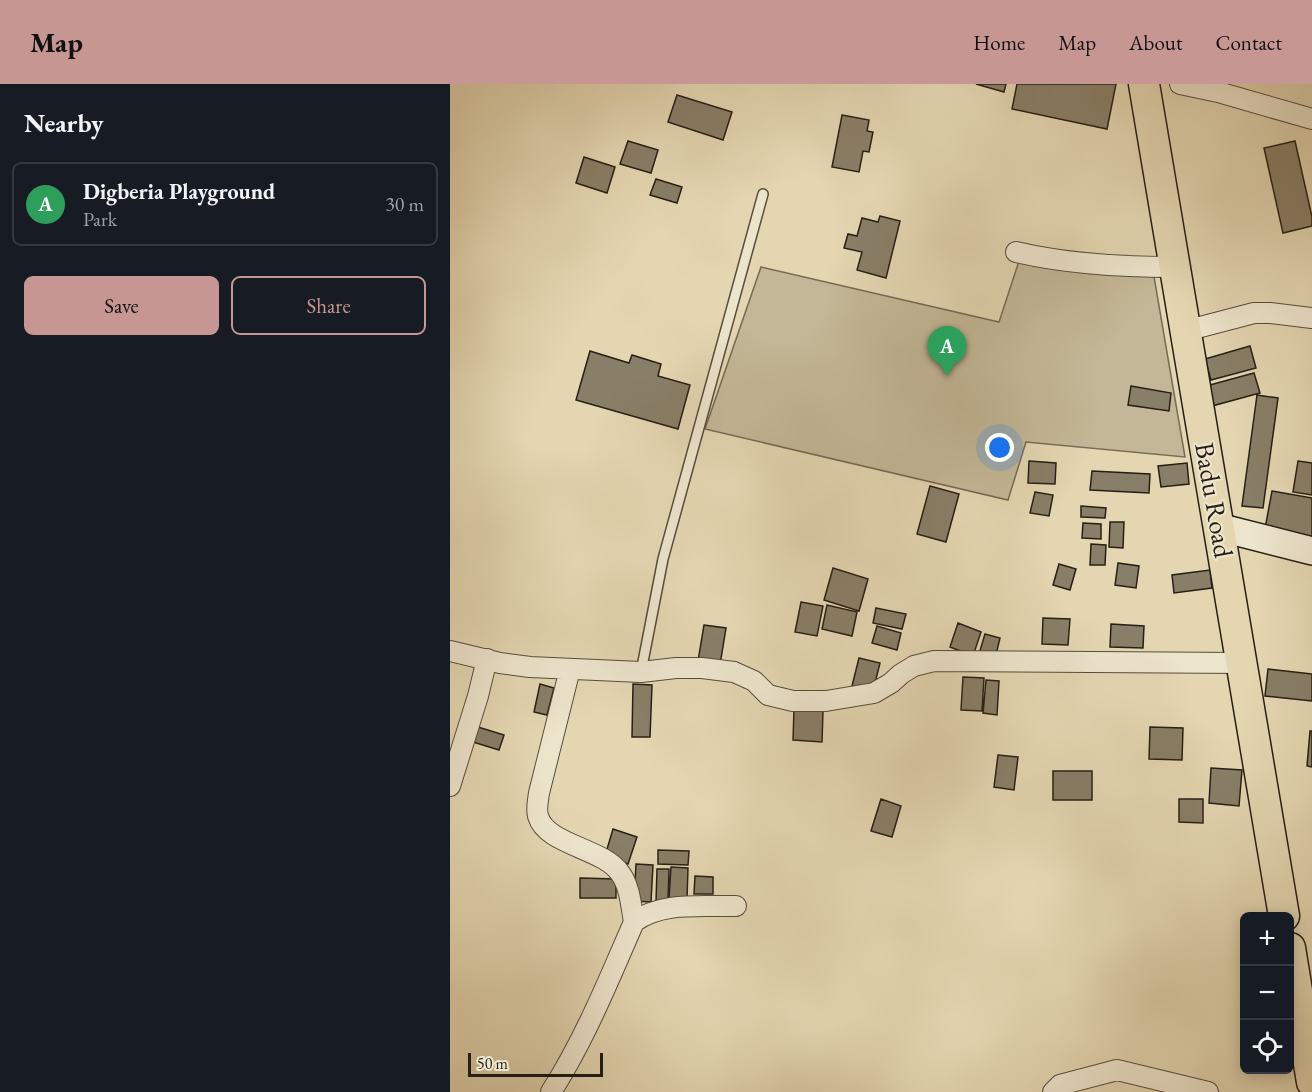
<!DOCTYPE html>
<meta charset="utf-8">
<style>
:root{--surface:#171b24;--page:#242831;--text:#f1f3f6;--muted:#9ea1a6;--line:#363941;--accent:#c59692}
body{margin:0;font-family:"EB Garamond",serif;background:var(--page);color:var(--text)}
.controls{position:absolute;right:18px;bottom:18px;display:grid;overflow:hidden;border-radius:9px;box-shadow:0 3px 15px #0003}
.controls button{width:54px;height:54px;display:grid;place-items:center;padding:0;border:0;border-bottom:2px solid var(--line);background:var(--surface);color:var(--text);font:30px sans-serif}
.scale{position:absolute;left:18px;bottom:15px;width:135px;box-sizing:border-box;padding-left:6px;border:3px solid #271f16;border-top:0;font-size:16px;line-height:21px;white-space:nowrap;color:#271f16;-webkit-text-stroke:4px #ede4cc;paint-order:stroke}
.you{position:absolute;left:550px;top:364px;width:21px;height:21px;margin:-15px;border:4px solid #fff;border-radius:50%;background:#1a73e8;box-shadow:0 0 0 9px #1a73e833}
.badge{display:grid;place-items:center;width:39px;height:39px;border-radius:50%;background:var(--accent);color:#fff;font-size:20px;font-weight:700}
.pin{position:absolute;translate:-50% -50px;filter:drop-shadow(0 2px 3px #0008)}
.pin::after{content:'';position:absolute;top:32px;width:21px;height:18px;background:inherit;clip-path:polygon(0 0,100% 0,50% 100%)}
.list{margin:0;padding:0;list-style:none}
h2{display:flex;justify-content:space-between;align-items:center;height:78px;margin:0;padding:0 24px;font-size:26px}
h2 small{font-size:20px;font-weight:400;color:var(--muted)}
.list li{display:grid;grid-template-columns:39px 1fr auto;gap:18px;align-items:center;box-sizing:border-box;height:84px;margin:0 12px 12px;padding:0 12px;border:2px solid var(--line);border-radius:9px}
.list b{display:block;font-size:22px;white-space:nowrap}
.list p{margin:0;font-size:20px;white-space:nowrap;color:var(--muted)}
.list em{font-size:20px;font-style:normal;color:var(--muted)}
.actions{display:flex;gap:12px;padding:18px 24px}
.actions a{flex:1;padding:14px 0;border:2px solid var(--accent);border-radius:9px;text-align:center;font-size:21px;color:var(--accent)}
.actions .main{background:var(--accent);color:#111}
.icon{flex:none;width:33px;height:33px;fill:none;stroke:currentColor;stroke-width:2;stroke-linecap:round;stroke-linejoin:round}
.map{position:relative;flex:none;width:862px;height:1008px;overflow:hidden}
header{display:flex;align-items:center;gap:36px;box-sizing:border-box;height:84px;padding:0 30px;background:var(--accent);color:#111}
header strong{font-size:28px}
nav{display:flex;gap:33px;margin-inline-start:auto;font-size:21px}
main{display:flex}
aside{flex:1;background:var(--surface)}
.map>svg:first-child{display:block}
</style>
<header>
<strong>Map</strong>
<nav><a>Home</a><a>Map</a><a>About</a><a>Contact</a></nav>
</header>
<main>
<aside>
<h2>Nearby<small></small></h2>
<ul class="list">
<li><span class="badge" style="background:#2e9e5b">A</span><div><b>Digberia Playground</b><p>Park</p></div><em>30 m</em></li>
</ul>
<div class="actions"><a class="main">Save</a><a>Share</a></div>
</aside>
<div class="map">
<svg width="862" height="1008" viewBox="0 0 862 1008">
<rect width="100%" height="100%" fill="#e3d6b1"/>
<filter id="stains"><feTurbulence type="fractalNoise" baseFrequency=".00333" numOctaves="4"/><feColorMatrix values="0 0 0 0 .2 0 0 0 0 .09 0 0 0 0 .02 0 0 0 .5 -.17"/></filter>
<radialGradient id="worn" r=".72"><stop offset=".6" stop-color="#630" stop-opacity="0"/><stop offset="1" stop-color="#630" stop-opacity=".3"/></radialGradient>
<path fill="#c3b797" stroke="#756b56" stroke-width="1.5" d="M572,168L703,187L735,373L576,358L558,416L255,345L311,183L549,238Z"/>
<path fill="#897e67" stroke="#271f16" stroke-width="1.5" d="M526,0H556L554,8Z
M567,0H666L657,45L562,25Z
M227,11L282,28L273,56L218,38Z
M392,31L419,36L417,47L423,48L419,68L413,67L409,88L382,83Z
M178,57L208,66L201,89L170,80Z
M845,57L862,133V142L833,149L814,64Z
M134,73L165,83L157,109L126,99Z
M206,95L232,103L227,119L200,111Z
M430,132L450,137L436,194L407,186L412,168L394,164L398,150L407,152L412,134L428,138Z
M800,262L806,284L761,296L755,275Z
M140,267L179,279L182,271L211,280L208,292L240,301L228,345L126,316Z
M804,289L810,309L762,322L756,302Z
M681,302L721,309L719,327L678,321Z
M807,311L828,314L813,424L792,422Z
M579,377L606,379L605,400L578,399Z
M848,377L862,379V411L843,408Z
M737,379L739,400L711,403L708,382Z
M642,387L700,390L699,409L640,406Z
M480,402L509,410L496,458L467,450Z
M822,407L862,414V459L814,450Z
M585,408L603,411L599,432L580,429Z
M631,422L656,424L655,434L631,433Z
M660,438H674L673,464L659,463Z
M633,439L651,440V455L632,454Z
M641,460L656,461L655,481H640Z
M668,479L689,482L686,504L665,501Z
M609,480L626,485L620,506L603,501Z
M383,484L418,495L409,527L374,516Z
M760,486L762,504L724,509L722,491Z
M351,518L373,522L367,552L345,548Z
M377,521L407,528L402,552L372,545Z
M426,524L456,530L452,545L423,539Z
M593,534L620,535L618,561L592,560Z
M508,539L531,548L523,572L500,563Z
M661,540L694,542L693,564L660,563Z
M254,541L276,544L270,581L248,577Z
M427,542L451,549L447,566L422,559Z
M535,550L550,554L545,575L529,570Z
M409,574L430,579L423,607L402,602Z
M818,585L862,590V617L815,612Z
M513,593L534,594L532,627L511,626Z
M536,596L549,597L547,631L533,629Z
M90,600L104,604L97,631L84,628Z
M183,600L202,601L200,653H182Z
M344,625L373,627L372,658L343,656Z
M28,643L54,651L49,666L23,658Z
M700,643L733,644L732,676L699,675Z
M860,647H862V683L857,682Z
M548,671L568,673L564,706L544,703Z
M761,684L792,686L789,722L759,719Z
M603,687H642V716H603Z
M431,715L451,722L442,753L421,747Z
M729,715H753V739L729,738Z
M163,745L187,753L178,780L155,772Z
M208,766L239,767L238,781L208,780Z
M186,780L203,781L201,818L184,817Z
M221,783L238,784L237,815L219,814Z
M207,785H219L218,818H206Z
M245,792L263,793V810H244Z
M130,794L166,795V814H130Z"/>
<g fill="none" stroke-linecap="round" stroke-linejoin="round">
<g stroke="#564d3d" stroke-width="12">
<path id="lane" d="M191,588L213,475L313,110"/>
</g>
<g stroke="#564d3d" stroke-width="22">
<path id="street" d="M730,0L768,8L862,35
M566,168C617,180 671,183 724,183
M735,247L804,229H820L862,234
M0,567L50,579L80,583L191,588L226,584H252L284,588L304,597L318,611L343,617H376L424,609L441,599L451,590L464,582L484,577L792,579
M120,585L89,709C88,716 86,725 88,732C96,761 153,764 170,789C180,802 181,822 184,838
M0,702L28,612L37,575
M101,1008C135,955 159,895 184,838C212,817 253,823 286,822
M603,1008L610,1001L667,986L758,1008"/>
</g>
<g stroke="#271f16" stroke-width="30">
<path id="secondary" d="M768,443L862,467"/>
</g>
<g stroke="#271f16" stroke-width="33">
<path id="primary" d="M694,0L834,832
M840,864L862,998"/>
</g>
<use href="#lane" stroke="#ede4cc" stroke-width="9"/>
<use href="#street" stroke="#ede4cc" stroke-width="20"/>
<use href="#secondary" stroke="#ede4cc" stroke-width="27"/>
<use href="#primary" stroke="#e3d6b1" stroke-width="30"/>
</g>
<g text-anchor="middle" stroke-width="4.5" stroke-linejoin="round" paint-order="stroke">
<g font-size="27" fill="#271f16" stroke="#ede4cc">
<text transform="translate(764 416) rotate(80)" y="9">Badu Road</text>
</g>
</g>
<rect width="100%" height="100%" filter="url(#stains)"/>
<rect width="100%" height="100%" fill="url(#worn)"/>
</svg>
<div class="controls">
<button>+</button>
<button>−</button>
<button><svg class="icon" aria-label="locate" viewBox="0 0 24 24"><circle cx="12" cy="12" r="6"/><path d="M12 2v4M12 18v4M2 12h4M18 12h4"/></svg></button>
</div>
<div class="scale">50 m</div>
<div class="you"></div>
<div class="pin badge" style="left:497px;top:292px;background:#2e9e5b">A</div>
</div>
</main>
